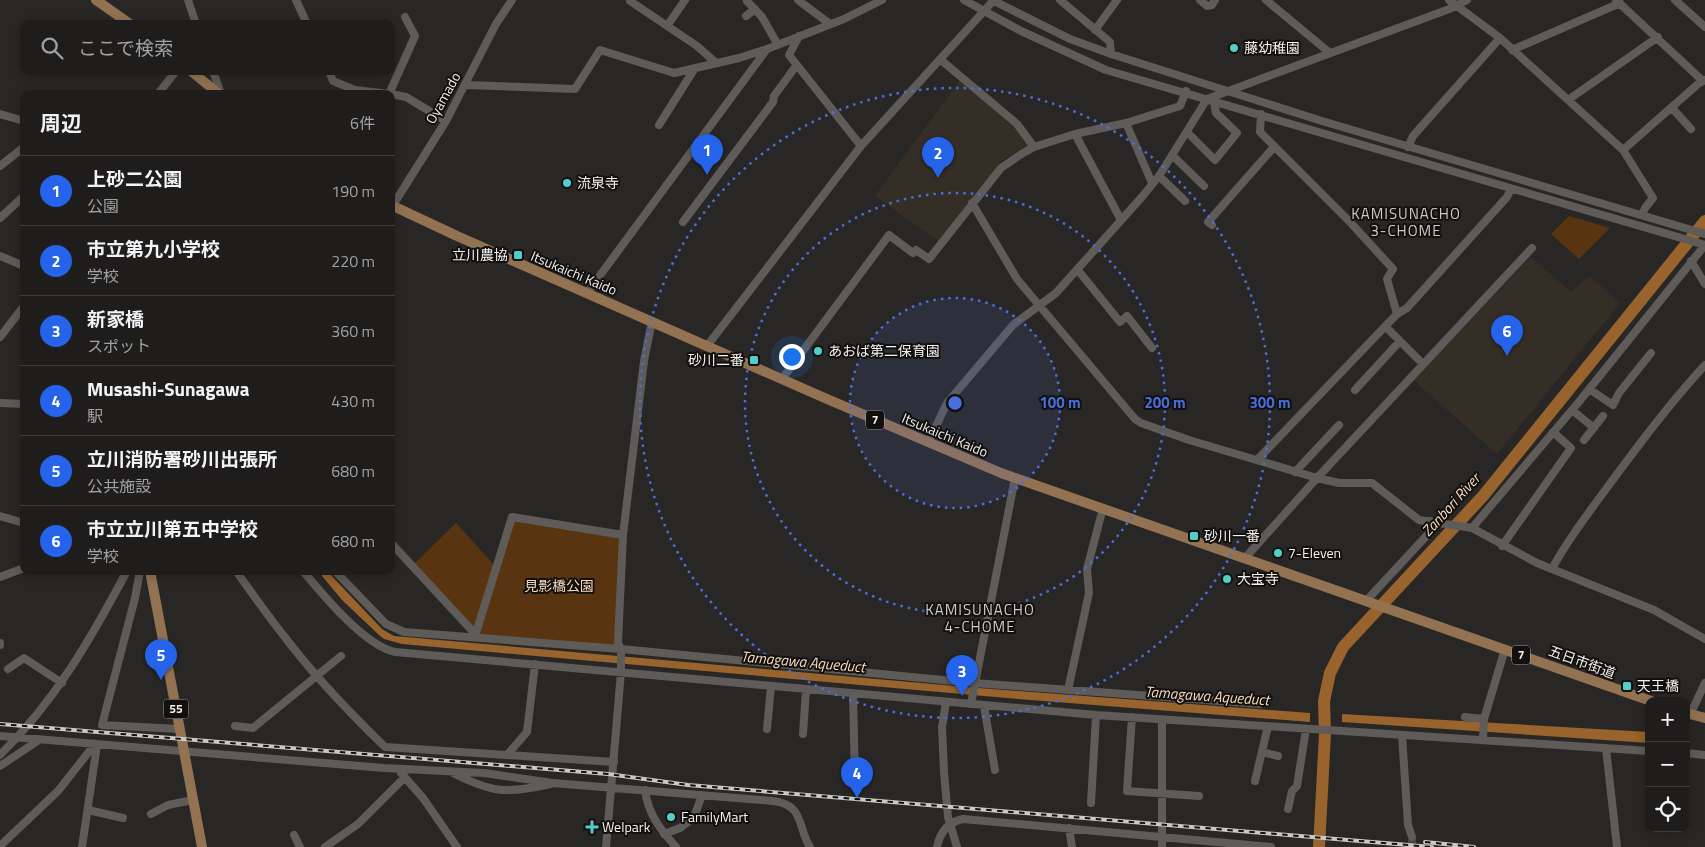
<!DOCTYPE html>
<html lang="ja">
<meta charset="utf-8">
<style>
:root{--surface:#1f1d1c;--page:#2c2a29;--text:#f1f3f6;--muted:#a1a2a3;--line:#3c3b3b;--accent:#2563eb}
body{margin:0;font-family:"Titillium Web","Noto Sans JP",sans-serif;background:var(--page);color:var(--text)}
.controls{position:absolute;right:15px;bottom:15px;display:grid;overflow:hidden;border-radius:10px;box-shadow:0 2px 12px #0003}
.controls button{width:45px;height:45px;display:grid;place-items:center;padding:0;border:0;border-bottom:1px solid var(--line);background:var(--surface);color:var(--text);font:25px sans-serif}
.you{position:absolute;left:791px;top:356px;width:18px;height:18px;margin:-12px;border:4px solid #fff;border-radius:50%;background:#1a73e8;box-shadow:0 0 0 8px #1a73e833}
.badge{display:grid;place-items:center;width:32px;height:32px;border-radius:50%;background:var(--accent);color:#fff;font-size:16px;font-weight:700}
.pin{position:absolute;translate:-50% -41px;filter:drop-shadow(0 1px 2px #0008)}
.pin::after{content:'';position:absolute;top:26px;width:18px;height:15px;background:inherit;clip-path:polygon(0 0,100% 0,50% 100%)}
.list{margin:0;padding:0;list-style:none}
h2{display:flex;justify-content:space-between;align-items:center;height:65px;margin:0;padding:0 20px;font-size:21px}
h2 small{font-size:16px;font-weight:400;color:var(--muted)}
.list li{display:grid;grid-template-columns:32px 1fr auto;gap:15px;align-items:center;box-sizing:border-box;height:70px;padding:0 20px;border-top:1px solid var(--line)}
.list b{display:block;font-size:19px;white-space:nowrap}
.list p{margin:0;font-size:16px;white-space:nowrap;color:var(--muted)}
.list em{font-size:16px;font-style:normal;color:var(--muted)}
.icon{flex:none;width:28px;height:28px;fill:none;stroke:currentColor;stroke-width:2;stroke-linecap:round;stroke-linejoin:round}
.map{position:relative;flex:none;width:1705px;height:847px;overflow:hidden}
.search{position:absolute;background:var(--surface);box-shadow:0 2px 12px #0003;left:20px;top:20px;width:375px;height:55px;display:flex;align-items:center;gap:12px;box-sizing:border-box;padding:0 18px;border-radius:10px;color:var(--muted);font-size:19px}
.panel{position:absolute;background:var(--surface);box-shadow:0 2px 12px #0003;left:20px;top:90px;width:375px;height:485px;border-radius:10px}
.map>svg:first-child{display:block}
</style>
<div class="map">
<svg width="1705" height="847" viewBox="0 0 1705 847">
<rect width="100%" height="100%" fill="#292725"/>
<path fill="#352e27" d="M960,80L1029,141L1028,145L1001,161L938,241L875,196Z
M1531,257L1571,292L1590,276L1620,303L1497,454L1413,380L1433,357H1436Z"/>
<path fill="#583510" d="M1569,216L1610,228L1579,259L1551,234Z
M514,520L619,536L618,651L481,637L414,564L456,523L497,568Z"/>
<path fill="#98632c" d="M318,571H327L382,629L394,636L966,687L1310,713V722L1018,699L402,644L384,639L379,635L342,600Z
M1342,714L1649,732V743L1342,722Z"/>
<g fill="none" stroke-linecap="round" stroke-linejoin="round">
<path stroke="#98632c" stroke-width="12" d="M1319,847L1325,734L1324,701L1330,673L1343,647L1483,496L1705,221"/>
<path stroke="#474543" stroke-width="8" stroke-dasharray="8 4" stroke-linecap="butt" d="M1412,847V837"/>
<path stroke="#5e5b58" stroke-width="8" d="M188,0L196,24
M296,0L307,24
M798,0L830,24
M964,0L1021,31L1106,70L1705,245
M992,0L1070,39L1111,54L1322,121L1705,234
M1060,0L1110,42L1111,54
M1200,0L1207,6L1212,5L1215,0
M1266,0L1330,53
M1449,0L1500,38L1623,150L1653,198L1645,208L1642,215
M1616,0L1703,81
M1675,0L1705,27
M630,1L697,46L715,62
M747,1L762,17L778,45
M746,16L755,9
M667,26L685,0
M1095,30L1117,0
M799,36L789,55L861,146
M1512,50L1620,3
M941,60L1017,124L1034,147
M213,71L221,94
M329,71L333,81L355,90L390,94
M466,85L575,89L600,50L674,73L739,58L767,49L844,19L882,0
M158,94L176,71
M389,94L415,36L405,17
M391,94L406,97L446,121
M1568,100L1658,37
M1672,108L1691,129
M0,114L24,121
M1261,114L1260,132L1349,221L1393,269L1387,279L1397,314
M1126,123L1152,183
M659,125L695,68
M1187,132L1215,160L1237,133L1216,113L1214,101
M1075,134L1121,220
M1408,147L1413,136L1500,38
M1623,150L1698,84L1705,80
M1172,155L1204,186
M0,166L24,147
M1159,176L1185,201
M972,203L1017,279L1135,419L1141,423L1189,440L1317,478L1339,483H1372L1419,520L1472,528L1537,563L1654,610L1705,639
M393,205L446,121L496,24L512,0
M0,218L24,196
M683,222L773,102L774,96L796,66
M1212,225L1208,222L1274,147
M0,256L24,266
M1691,261L1705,284
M1077,269L1120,322L1127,316L1152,348
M587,293L767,49
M1386,327L1423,364
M0,337L24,306
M707,346L861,146L994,0
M782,379L889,235L913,253L916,250L929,259L1001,168L1023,153L1034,147L1075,134L1126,123L1180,106L1186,91
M1589,389L1613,405L1619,393L1651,353
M1355,390L1400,341
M0,403L24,404
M1572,410L1594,428
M1584,440L1603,416
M928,443L947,403L1013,325L1056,293L1141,198L1159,176L1207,99L1452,8L1467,0
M1257,460L1397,314L1407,308L1507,197L1511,189
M1295,472L1339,425
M0,516L24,523
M1472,528L1578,403L1705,245
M391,543L478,637
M1502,546L1571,448L1553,432
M1245,558L1317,478L1532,248
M1552,569C1566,542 1585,518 1603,493C1635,450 1668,405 1705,365
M140,571L135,598L102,725L179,729
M236,571C252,593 267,615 284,636C314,676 349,712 385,747L614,762
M303,571C323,595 365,646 395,652L1096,715L1649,751
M335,571L386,624L404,632L621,649L974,683L1260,704
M0,577L24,568
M1366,601L1430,532V521
M476,633L512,517L623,535
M0,643V645
M8,669L24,658L62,683
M1068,690L1089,593L1087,569L1103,508
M853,694L855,780
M946,702L942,727L944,772L948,817L957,847
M971,704L1015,478
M984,706L995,770
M1690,715L1705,683
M1132,717L1127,791L1199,796
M1465,717L1484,719
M235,726L253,728L341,656
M767,729L771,686
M803,734L806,690
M1402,735L1408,825L1412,837
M0,736L384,768L484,773L553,783L773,801C805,805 797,827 810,847
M1483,739L1484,719L1505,649
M1606,748L1617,847
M1262,752L1278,756
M1686,753L1705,755
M0,755C56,700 90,640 127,571
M507,755L527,732L535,664
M0,766L39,740
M401,773L423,798L457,847
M453,773C492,793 507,794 550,784
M1255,781L1268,726
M645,790C648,814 660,829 676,847
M1091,803L1096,715
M1288,809L1292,791L1297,786L1306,729
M88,810L123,818
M151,814L168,805L193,800
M1069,828L1072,847
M664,834L680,828L694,817L702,795
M294,835L300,847
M0,846L58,791L95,744
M82,847L97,745
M325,847L358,824L405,777
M606,847L621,672V649L618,643L623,535L644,361L652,321
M937,847C940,832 948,822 963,819L1271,847
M1162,847V719"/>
<path stroke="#937252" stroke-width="10" d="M96,0L130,24
M191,71L219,94
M391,205L457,236L827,399L1001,473L1651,701
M150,571L202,847
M1686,713L1705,718"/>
<g stroke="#cbc9c7" stroke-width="4">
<path id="rail" d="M0,724L608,774L688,785L1432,847
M1425,842L1474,847"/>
</g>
<use href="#rail" stroke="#11100f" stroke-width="2" stroke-dasharray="5.5" stroke-linecap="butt"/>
</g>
<circle cx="955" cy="403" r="105" fill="#486fdd" fill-opacity=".12"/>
<g fill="none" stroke="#486fdd" stroke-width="2.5" stroke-dasharray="2.5 5">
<circle cx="955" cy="403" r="105"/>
<circle cx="955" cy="403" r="210"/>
<circle cx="955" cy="403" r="315"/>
</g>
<g fill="#53cdc9" stroke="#11100f" stroke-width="2">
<circle cx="1234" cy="48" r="5"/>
<circle cx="567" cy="183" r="5"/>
<rect x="513" y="250" width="10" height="10" rx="2.5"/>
<circle cx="818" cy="351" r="5"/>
<rect x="749" y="355" width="10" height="10" rx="2.5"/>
<rect x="1189" y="531" width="10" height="10" rx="2.5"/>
<circle cx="1278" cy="553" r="5"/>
<circle cx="1227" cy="579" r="5"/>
<rect x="1622" y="681" width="10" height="10" rx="2.5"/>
<circle cx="671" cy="817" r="5"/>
<path d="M589.5 819.5h5v5h5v5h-5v5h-5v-5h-5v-5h5z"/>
</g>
<g text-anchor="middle" stroke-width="4" stroke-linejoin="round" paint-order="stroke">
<g fill="#11100f" stroke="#afaeac" stroke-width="1">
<rect x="866" y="410.5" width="18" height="19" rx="4"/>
<rect x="1512" y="645.5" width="18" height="19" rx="4"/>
<rect x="163.5" y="699.5" width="25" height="19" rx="4"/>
</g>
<g font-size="12" font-weight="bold" fill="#f3f1f0">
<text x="875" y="424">7</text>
<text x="1521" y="659">7</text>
<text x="176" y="713">55</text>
</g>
<g font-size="14" fill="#f3f1f0" stroke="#11100f" text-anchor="start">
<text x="1244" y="53">藤幼稚園</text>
<text x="577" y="188">流泉寺</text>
<text x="508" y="260" text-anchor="end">立川農協</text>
<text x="828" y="356">あおば第二保育園</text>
<text x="744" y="365" text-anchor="end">砂川二番</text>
<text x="1204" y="541">砂川一番</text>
<text x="1288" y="558">7-Eleven</text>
<text x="1237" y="584">大宝寺</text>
<text x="1637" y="691">天王橋</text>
<text x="681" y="822">FamilyMart</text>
<text x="602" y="832">Welpark</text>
</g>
<g font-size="14" fill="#f3f1f0" stroke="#11100f">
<text transform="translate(443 98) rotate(-61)" y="5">Oyamado</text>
<text transform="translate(574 273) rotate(23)" y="5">Itsukaichi Kaido</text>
<text transform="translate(945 435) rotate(23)" y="5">Itsukaichi Kaido</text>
<text transform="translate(1582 662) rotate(20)" y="5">五日市街道</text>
</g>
<g font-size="14" fill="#f9d9bd" stroke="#11100f">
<text x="559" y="591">見影橋公園</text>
</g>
<g font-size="15" letter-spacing="1" fill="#cdcac7" stroke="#11100f">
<text x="1406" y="219">KAMISUNACHO<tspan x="1406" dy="17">3-CHOME</tspan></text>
<text x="980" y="615">KAMISUNACHO<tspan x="980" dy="17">4-CHOME</tspan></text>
</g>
<g font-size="15" font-style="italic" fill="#fbdbbf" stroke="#11100f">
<text transform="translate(1451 505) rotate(-48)" y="5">Zanbori River</text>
<text transform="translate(803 662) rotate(5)" y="5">Tamagawa Aqueduct</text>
<text transform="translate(1207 696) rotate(4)" y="5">Tamagawa Aqueduct</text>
</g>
</g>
<circle cx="955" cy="403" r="8" fill="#486fdd" stroke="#11100f" stroke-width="2.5"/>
<g font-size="15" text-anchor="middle" font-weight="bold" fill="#486fdd" stroke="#11100f" stroke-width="4" stroke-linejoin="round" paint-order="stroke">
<text x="1060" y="408">100 m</text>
<text x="1165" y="408">200 m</text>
<text x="1270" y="408">300 m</text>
</g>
</svg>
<div class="controls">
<button>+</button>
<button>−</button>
<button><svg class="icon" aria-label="locate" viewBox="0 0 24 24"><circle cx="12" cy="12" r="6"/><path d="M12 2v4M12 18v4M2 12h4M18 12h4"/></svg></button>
</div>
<div class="you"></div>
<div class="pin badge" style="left:707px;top:175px">1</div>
<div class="pin badge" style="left:938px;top:178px">2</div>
<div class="pin badge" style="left:962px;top:696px">3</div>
<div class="pin badge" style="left:857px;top:798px">4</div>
<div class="pin badge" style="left:161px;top:680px">5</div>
<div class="pin badge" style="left:1507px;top:356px">6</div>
<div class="search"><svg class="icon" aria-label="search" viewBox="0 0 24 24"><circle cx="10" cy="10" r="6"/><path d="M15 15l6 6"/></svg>ここで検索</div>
<section class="panel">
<h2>周辺<small>6件</small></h2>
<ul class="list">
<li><span class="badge">1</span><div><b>上砂二公園</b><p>公園</p></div><em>190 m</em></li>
<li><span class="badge">2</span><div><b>市立第九小学校</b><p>学校</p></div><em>220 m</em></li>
<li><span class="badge">3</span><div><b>新家橋</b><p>スポット</p></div><em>360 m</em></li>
<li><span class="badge">4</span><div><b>Musashi-Sunagawa</b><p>駅</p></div><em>430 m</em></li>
<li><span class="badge">5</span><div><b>立川消防署砂川出張所</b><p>公共施設</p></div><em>680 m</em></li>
<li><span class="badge">6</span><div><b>市立立川第五中学校</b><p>学校</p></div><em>680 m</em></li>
</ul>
</section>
</div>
